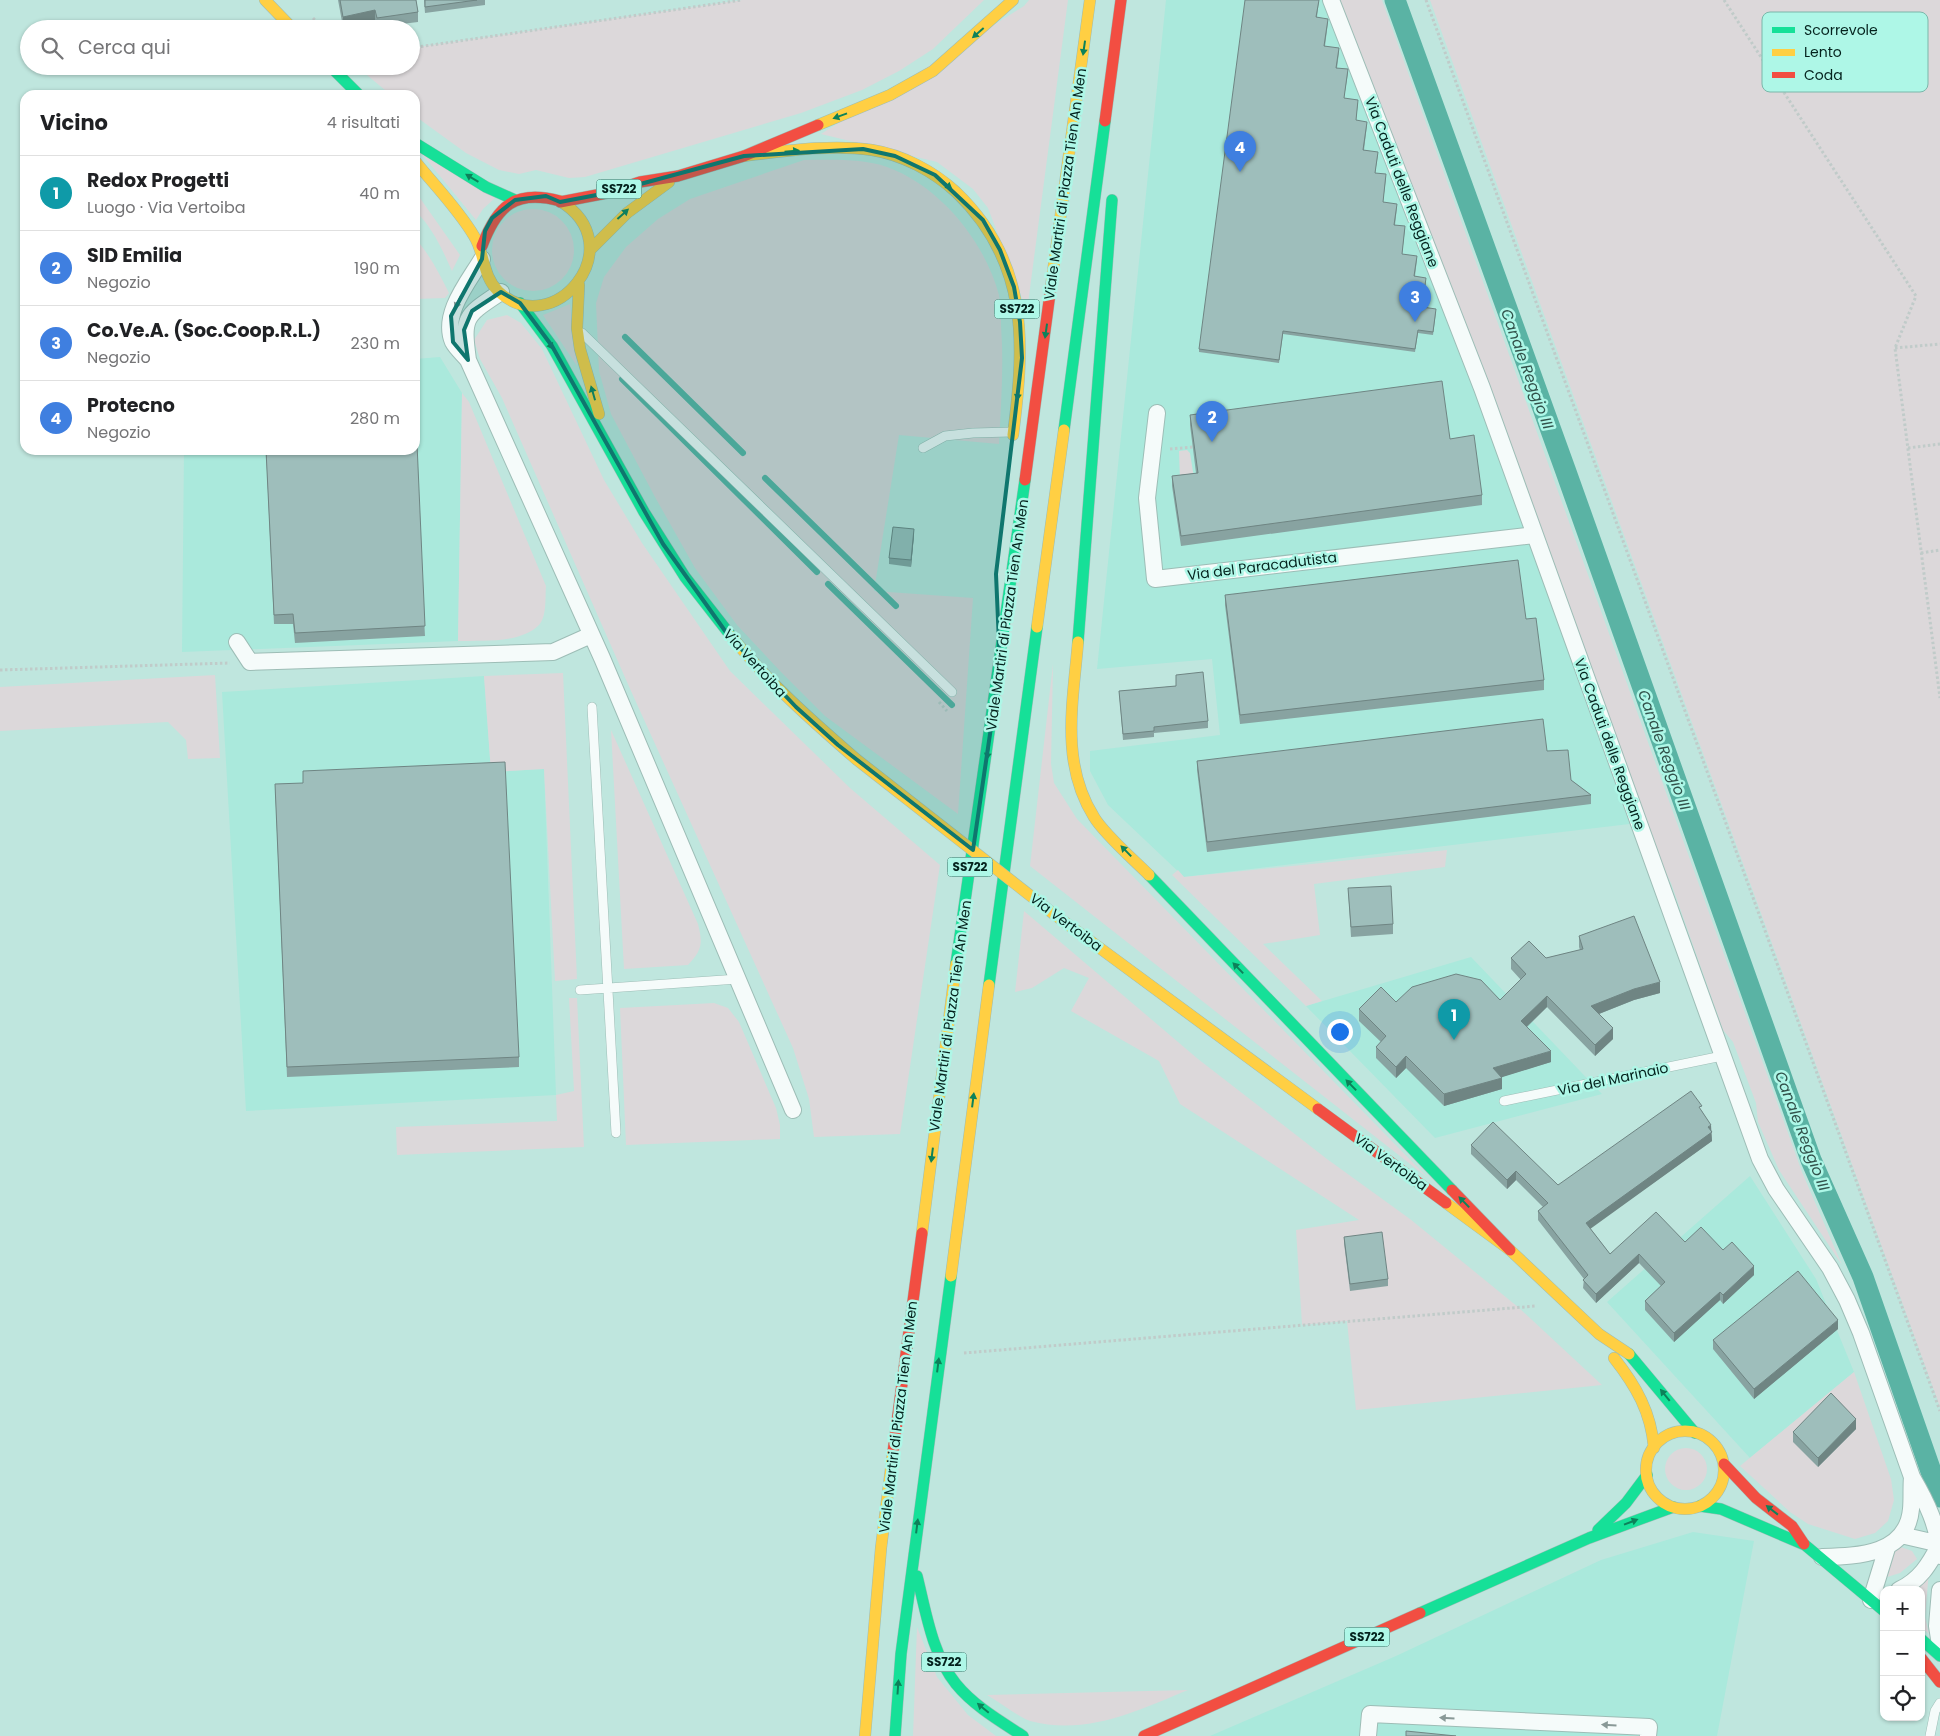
<!DOCTYPE html>
<html lang="it">
<meta charset="utf-8">
<style>
:root{--surface:#fff;--page:#f6f6f6;--text:#202124;--muted:#757577;--line:#e0e0e0;--accent:#b45309}
body{margin:0;font-family:Poppins,sans-serif;background:var(--page);color:var(--text)}
.controls{position:absolute;right:15px;bottom:15px;display:grid;overflow:hidden;border-radius:10px;box-shadow:0 1px 4px #0004}
.controls button{width:45px;height:45px;display:grid;place-items:center;padding:0;border:0;border-bottom:1px solid var(--line);background:var(--surface);color:var(--text);font:25px sans-serif}
.you{position:absolute;left:1339px;top:1031px;width:18px;height:18px;margin:-12px;border:4px solid #fff;border-radius:50%;background:#1a73e8;box-shadow:0 0 0 8px #1a73e833}
.badge{display:grid;place-items:center;width:32px;height:32px;border-radius:50%;background:var(--accent);color:#fff;font-size:16px;font-weight:700}
.pin{position:absolute;translate:-50% -41px;filter:drop-shadow(0 1px 2px #0008)}
.pin::after{content:'';position:absolute;top:26px;width:18px;height:15px;background:inherit;clip-path:polygon(0 0,100% 0,50% 100%)}
.list{margin:0;padding:0;list-style:none}
h2{display:flex;justify-content:space-between;align-items:center;height:65px;margin:0;padding:0 20px;font-size:21px}
h2 small{font-size:16px;font-weight:400;color:var(--muted)}
.list li{display:grid;grid-template-columns:32px 1fr auto;gap:15px;align-items:center;box-sizing:border-box;height:75px;padding:0 20px;border-top:1px solid var(--line)}
.list b{display:block;font-size:19px;white-space:nowrap}
.list p{margin:0;font-size:16px;white-space:nowrap;color:var(--muted)}
.list em{font-size:16px;font-style:normal;color:var(--muted)}
.icon{flex:none;width:28px;height:28px;fill:none;stroke:currentColor;stroke-width:2;stroke-linecap:round;stroke-linejoin:round}
.map{position:relative;flex:none;width:1940px;height:1736px;overflow:hidden}
.search{position:absolute;background:var(--surface);box-shadow:0 1px 4px #0004;left:20px;top:20px;width:400px;height:55px;display:flex;align-items:center;gap:12px;box-sizing:border-box;padding:0 18px;border-radius:28px;color:var(--muted);font-size:19px}
.panel{position:absolute;background:var(--surface);box-shadow:0 1px 4px #0004;left:20px;top:90px;width:400px;height:365px;border-radius:15px}
.map>svg:first-child{display:block}
</style>
<div class="map">
<svg width="1940" height="1736" viewBox="0 0 1940 1736">
<rect width="100%" height="100%" fill="#bfe6de"/>
<path fill="#aae9dc" d="M1166,0H1333L1638,823L1184,877L1108,805L1090,771V751L1220,735L1212,659L1097,669Z
M440,357L462,393L458,641L182,652L184,450H415V359Z
M484,676L491,772L544,769L556,1095L246,1111L222,692Z
M1471,957L1602,1094L1435,1138L1306,1006Z
M1750,1176L1816,1279L1854,1372L1750,1458L1607,1302Z
M1693,1532L1754,1541L1717,1736H1210L1396,1656L1601,1560Z"/>
<path fill="#dcd8da" d="M742,0H984L933,49L899,71L862,90L801,113L585,177L569,178L536,170L519,174L499,170L466,153L415,116V95H391L356,66H411V48Z
M1029,0H1068L1027,311L988,208L973,189L937,162L821,134L1024,6Z
M1333,0H1382L1802,1172L1842,1265L1779,1170L1758,1122L1756,1103L1733,1042L1723,1030L1671,883L1638,823Z
M1430,0H1940V1407Z
M421,153L495,198L483,209L476,220Z
M804,160C831,160 861,158 887,167C940,186 985,242 999,295C1001,305 1001,316 1001,326C1004,365 1001,404 999,444L899,435L874,591L973,598L958,814L825,716L781,672L737,625L695,568L655,497L611,414L599,371L596,303L604,277L626,247L658,219L690,199Z
M415,191L460,255L452,271C443,251 432,226 415,211Z
M492 250a41 41 0 1 1 82 0a41 41 0 1 1-82 0Z
M415,238C430,255 439,273 449,293L445,298L415,299Z
M570,304L577,366L543,315Z
M507,315L521,323L542,349L604,480L642,543L730,671L850,788L940,865L900,1134L814,1137L809,1099L793,1048L631,691L502,398L480,359L474,340L487,320Z
M462,393L469,402L546,586C545,598 547,616 539,625C520,644 482,640 458,641Z
M1187,450L1190,453L1194,478L1180,480L1179,451Z
M1053,664L1051,764L1054,783L1077,819L1428,1178L1030,866Z
M563,673L577,979L555,981L544,769L491,772L484,676Z
M215,675L220,758L188,759L186,740L168,722L0,731V687Z
M611,730L698,924C703,944 702,950 688,965L624,969Z
M1447,850L1445,867L1314,884L1320,935L1263,944L1322,1001L1306,1006L1172,875L1178,870L1184,877Z
M1024,911L1198,1059L1327,1159L1410,1219L1518,1307L1602,1385L1356,1410L1347,1321L1302,1325L1296,1230L1359,1220L1180,1104L1159,1061L1071,1011L1089,978L1064,968L1032,988L1015,992Z
M569,998H577L584,1147L397,1155L396,1127L557,1121L556,1095L574,1091Z
M714,1003L728,1008L739,1022L776,1108L780,1125V1139L626,1145L620,1008Z
M1854,1372L1891,1479L1894,1500L1888,1521L1875,1533L1855,1539L1808,1524L1790,1512L1740,1466Z
M1665 1469a21 21 0 1 1 42 0a21 21 0 1 1-42 0Z
M1898,1546L1912,1551L1917,1559L1900,1573L1884,1578L1886,1562Z
M1929,1571L1925,1617L1929,1634L1921,1627V1590H1908Z
M917,1627L937,1677L968,1715L996,1736H913Z
M1188,1690C1137,1711 1086,1736 1030,1721C1015,1715 1001,1703 987,1695Z"/>
<g fill="none" stroke-linecap="round" stroke-linejoin="round">
<path stroke="#5ab3a4" stroke-width="6" d="M625,337L743,453
M622,379L817,572
M765,478L896,606
M828,584L952,705"/>
<path stroke="#5ab3a4" stroke-width="21" d="M1395,0L1565,469L1811,1160L1863,1277L1940,1497"/>
<g stroke="#9dbdb6" stroke-width="10">
<path id="lane" d="M582,333L952,692
M923,448L945,436L973,433L1011,432
M592,707L616,1133
M580,990L738,979
M1504,1101L1722,1056
M1930,1736L1935,1711L1940,1703"/>
</g>
<g stroke="#9dbdb6" stroke-width="18">
<path id="street" d="M1331,0L1482,388L1760,1159L1776,1189L1830,1268L1847,1300L1861,1333L1912,1477C1926,1501 1939,1527 1940,1556
M482,259C469,281 441,314 453,342C456,348 464,355 468,360L602,658L793,1110
M468,360C462,316 465,316 501,292
M1157,413L1147,498L1155,579L1535,535
M237,642L250,662L553,652L591,635
M1901,1535L1940,1544
M1822,1557C1858,1556 1907,1555 1911,1509C1912,1499 1911,1488 1912,1477
M1899,1590C1920,1580 1929,1565 1940,1544
M1940,1590L1937,1626L1940,1645
M1871,1600L1887,1548
M1368,1736L1370,1714L1649,1727L1648,1736"/>
</g>
<g stroke="#9dbdb6" stroke-width="12">
<path id="fast" d="M330,66L359,95
M415,143L486,187L515,200
M520,303L552,346L644,512L685,577L731,636
M1064,430L1105,121
M1078,642L1112,200
M1149,875L1452,1190
M956,964L1025,480
M989,985L1037,627
M1629,1354L1695,1433
M1700,1506L1721,1509L1805,1545L1884,1611
M1598,1530L1626,1503L1647,1475
M917,1576C926,1612 932,1654 956,1684C974,1706 1000,1721 1023,1736
M1420,1613L1589,1538L1673,1507
M1921,1639L1940,1656
M895,1736L901,1654L951,1276"/>
</g>
<g stroke="#9dbdb6" stroke-width="12">
<path id="slow" d="M265,0L293,29
M818,125L890,95L933,71L1013,0
M744,156C786,151 830,144 872,150C903,155 933,171 956,192C1029,262 1025,343 1013,435
M415,161C435,186 458,209 474,236C485,253 482,275 498,291C553,343 634,246 560,201
M590,250L627,213L669,182
M579,285L577,328L580,349L599,414
M1051,286L1090,0
M1037,627L1064,430
M731,636C768,682 811,720 856,759
M1078,642C1073,702 1060,763 1094,817C1104,834 1134,860 1149,875
M1055,915L1318,1109
M1446,1203L1510,1250L1599,1334L1629,1354
M922,1233L956,964
M951,1276L989,985
M1614,1358C1636,1386 1651,1412 1654,1448
M1646 1470a39 39 0 1 1 78 0a39 39 0 1 1-78 0Z
M865,1736L881,1548L893,1452"/>
</g>
<g stroke="#9dbdb6" stroke-width="12">
<path id="jam" d="M1105,121L1121,0
M560,202L607,193L640,182L678,176L744,156L818,125
M482,246C497,206 515,189 560,201
M1025,480L1051,286
M1318,1109L1446,1203
M1452,1190L1510,1250
M893,1452L922,1233
M1724,1464L1756,1498L1792,1526L1804,1544
M1921,1658L1940,1682
M1144,1736L1420,1613"/>
</g>
<path stroke="#c0cbc9" stroke-width="3" stroke-dasharray="2.5 2.5" stroke-linecap="butt" d="M1426,0L1940,1411
M1724,0L1916,296L1895,348L1940,698
M313,18L324,29
M411,48L742,0
M1895,348L1940,344
M1908,448L1940,444
M1170,449L1193,447
M1921,553L1940,550
M0,670L230,663
M939,702L947,711
M964,1353L1536,1306"/>
<use href="#lane" stroke="#f5fbfa" stroke-width="9"/>
<use href="#street" stroke="#f5fbfa" stroke-width="16"/>
<use href="#fast" stroke="#16e098" stroke-width="11"/>
<use href="#slow" stroke="#ffcf43" stroke-width="11"/>
<use href="#jam" stroke="#f24e42" stroke-width="11"/>
<g stroke="#9dbdb6" stroke-width="12" stroke-linecap="butt">
<path id="slow-bridge" d="M856,759L1055,915"/>
</g>
<use href="#slow-bridge" stroke="#ffcf43" stroke-width="11"/>
</g>
<path fill="#88a3a1" d="M338,0H416L418,12V22L377,27L375,20L343,27Z
M424,0H485V5L425,13Z
M1319,0L1317,17L1328,22L1325,46L1339,52L1337,68L1348,73L1344,98L1358,103L1356,120L1367,125L1364,150L1378,155L1375,173L1386,178L1383,202L1397,207L1395,225L1405,229L1402,254L1417,259L1415,276L1426,281L1422,307L1436,312L1433,335L1418,333L1415,352L1283,334L1279,363L1199,352V349Z
M1190,415L1450,439L1482,495V505L1181,546L1172,486V476L1196,473L1190,425Z
M266,450H415L425,636L295,643L293,624H274Z
M914,535L911,567L889,564V558Z
M1225,595L1526,619L1544,680V690L1240,724L1225,605Z
M1176,675L1208,721V728L1154,733V737L1123,740L1119,691L1176,686Z
M1547,751L1571,780L1591,795V804L1207,852L1197,770V761Z
M275,784L519,1057V1067L287,1077Z
M1348,888L1393,924V934L1351,937Z
M1579,936L1660,993L1634,1000L1599,1014L1613,1039L1595,1056L1547,1007L1527,1027L1551,1062L1501,1077L1502,1089L1444,1106L1406,1068L1396,1078L1376,1058V1047L1381,1042L1359,1021V1009L1500,1000L1521,980L1511,969V958H1546L1580,950L1579,947Z
M1702,1111L1711,1131L1712,1141L1590,1228L1610,1254L1685,1242L1723,1250L1754,1275L1723,1304L1720,1300L1674,1342L1645,1310V1301L1661,1286L1639,1263L1596,1303L1583,1288L1584,1279L1538,1220V1211L1543,1207L1516,1180L1507,1189L1471,1154V1145L1558,1185Z
M1344,1237L1388,1279V1286L1350,1291L1344,1243Z
M1838,1329L1754,1399L1713,1349V1340Z
M1856,1429L1818,1467L1793,1442V1432Z"/>
<path fill="#6f8583" d="M375,10V20L343,27V17Z
M914,529V535L911,567V560Z
M1660,982V993L1634,1000L1591,1017V1006L1634,989Z
M1547,996V1007L1521,1032V1021Z
M1613,1028V1039L1595,1056V1045Z
M1551,1051V1062L1493,1080V1068Z
M1406,1056V1068L1396,1078V1067Z
M1502,1078V1089L1444,1106V1094Z
M1711,1125L1712,1141L1586,1232V1223Z
M1516,1171V1180L1507,1189V1180Z
M1639,1254V1263L1596,1303V1294Z
M1754,1266V1275L1723,1304V1295Z
M1720,1292V1300L1674,1342V1333Z
M1838,1320V1329L1754,1399V1389Z
M1856,1419V1429L1818,1467V1458Z"/>
<path fill="#9ebebb" stroke="#6f8583" d="M340,0H416L418,12L377,18L375,10L343,17Z
M425,0H477L425,7Z
M1245,0H1319L1316,17L1328,19L1324,46L1339,48L1336,68L1348,69L1344,98L1358,100L1356,120L1367,122L1363,150L1378,152L1375,173L1386,174L1383,202L1397,204L1394,225L1405,226L1402,254L1417,256L1414,276L1426,278L1422,307L1436,309L1433,332L1418,330L1415,349L1283,331L1279,360L1199,349Z
M1442,381L1450,439L1474,435L1482,495L1181,536L1172,476L1198,473L1190,415Z
M415,398L425,626L295,633L293,614L274,615L266,450H415Z
M893,527L914,529L911,560L889,558Z
M1518,560L1526,619L1536,618L1544,680L1240,715L1225,595Z
M1203,672L1208,721L1154,727V731L1123,734L1119,691L1176,686V675Z
M1543,719L1547,751L1568,750L1571,780L1591,795L1207,842L1197,761Z
M505,762L519,1057L287,1067L275,784L303,783V771Z
M1391,886L1393,924L1351,927L1348,888Z
M1634,916L1660,982L1634,989L1591,1006L1613,1028L1595,1045L1547,996L1521,1021L1551,1051L1493,1068L1502,1078L1444,1094L1406,1056L1396,1067L1376,1047L1386,1036L1359,1009L1381,987L1396,1002L1412,987L1456,974L1481,980L1500,1000L1526,974L1511,958L1529,941L1546,958L1583,949L1579,936Z
M1691,1091L1702,1106L1699,1107L1711,1125L1708,1127L1712,1132L1586,1223L1610,1254L1656,1212L1685,1242L1701,1227L1723,1250L1732,1242L1754,1266L1723,1295L1720,1292L1674,1333L1645,1301L1665,1282L1639,1254L1596,1294L1583,1280L1588,1275L1538,1211L1548,1203L1516,1171L1507,1180L1471,1145L1493,1122L1558,1185Z
M1382,1232L1388,1279L1350,1284L1344,1237Z
M1798,1271L1838,1320L1754,1389L1713,1340Z
M1831,1393L1856,1419L1818,1458L1793,1432Z
M1406,1731L1456,1736H1406Z"/>
<defs><path id="oneway-solid" d="M-6-.8H1V-3.2L6.5 0L1 3.2V.8H-6Z" transform="scale(1.25)"/></defs>
<g fill="#0d815a">
<use href="#oneway-solid" transform="translate(978 33) rotate(139)"/>
<use href="#oneway-solid" transform="translate(1084 48) rotate(98)"/>
<use href="#oneway-solid" transform="translate(840 116) rotate(160)"/>
<use href="#oneway-solid" transform="translate(792 151) rotate(-5)"/>
<use href="#oneway-solid" transform="translate(472 178) rotate(-149)"/>
<use href="#oneway-solid" transform="translate(946 184) rotate(39)"/>
<use href="#oneway-solid" transform="translate(623 214) rotate(-42)"/>
<use href="#oneway-solid" transform="translate(1046 331) rotate(98)"/>
<use href="#oneway-solid" transform="translate(549 343) rotate(57)"/>
<use href="#oneway-solid" transform="translate(593 393) rotate(-106)"/>
<use href="#oneway-solid" transform="translate(1018 393) rotate(96)"/>
<use href="#oneway-solid" transform="translate(988 752) rotate(99)"/>
<use href="#oneway-solid" transform="translate(1126 851) rotate(-134)"/>
<use href="#oneway-solid" transform="translate(1238 968) rotate(-134)"/>
<use href="#oneway-solid" transform="translate(1351 1085) rotate(-134)"/>
<use href="#oneway-solid" transform="translate(973 1100) rotate(-83)"/>
<use href="#oneway-solid" transform="translate(932 1155) rotate(97)"/>
<use href="#oneway-solid" transform="translate(1464 1202) rotate(-134)"/>
<use href="#oneway-solid" transform="translate(938 1365) rotate(-83)"/>
<use href="#oneway-solid" transform="translate(1665 1395) rotate(-129)"/>
<use href="#oneway-solid" transform="translate(1772 1510) rotate(-142)"/>
<use href="#oneway-solid" transform="translate(1631 1522) rotate(-21)"/>
<use href="#oneway-solid" transform="translate(917 1526) rotate(-83)"/>
<use href="#oneway-solid" transform="translate(898 1687) rotate(-86)"/>
<use href="#oneway-solid" transform="translate(983 1708) rotate(-140)"/>
</g>
<g fill="#899997">
<use href="#oneway-solid" transform="translate(458 302) rotate(115)"/>
<use href="#oneway-solid" transform="translate(1447 1718) rotate(-177)"/>
<use href="#oneway-solid" transform="translate(1609 1725) rotate(-177)"/>
</g>
<path fill="#0f766e" fill-opacity="0.2" stroke="#0f766e" stroke-width="4" stroke-linejoin="round" d="M863,149L895,156L935,175L983,220L1000,250L1014,287L1020,322L1022,358L996,574L1000,666L973,850L838,745L796,707L728,635L663,544L552,346L520,303L501,292L472,311L464,330L468,360L453,342L451,316L482,259L485,231L492,218L515,200L546,196L560,202L607,193L744,156Z"/>
<g text-anchor="middle" stroke-width="5" stroke-linejoin="round" paint-order="stroke">
<g fill="#aef7e7" stroke="#37625a" stroke-width="1">
<rect x="596.5" y="179.5" width="45" height="19" rx="4"/>
<rect x="994.5" y="299.5" width="45" height="19" rx="4"/>
<rect x="947.5" y="857.5" width="45" height="19" rx="4"/>
<rect x="1344.5" y="1627.5" width="45" height="19" rx="4"/>
<rect x="921.5" y="1652.5" width="45" height="19" rx="4"/>
</g>
<g font-size="12" font-weight="bold" fill="#04221d">
<text x="619" y="193">SS722</text>
<text x="1017" y="313">SS722</text>
<text x="970" y="871">SS722</text>
<text x="1367" y="1641">SS722</text>
<text x="944" y="1666">SS722</text>
</g>
<g font-size="14" fill="#04221d" stroke="#aef7e7">
<text transform="translate(1402 182) rotate(69)" y="5">Via Caduti delle Reggiane</text>
<text transform="translate(1065 184) rotate(-82)" y="5">Viale Martiri di Piazza Tien An Men</text>
<text transform="translate(1262 566) rotate(-7)" y="5">Via del Paracadutista</text>
<text transform="translate(1007 615) rotate(-82)" y="5">Viale Martiri di Piazza Tien An Men</text>
<text transform="translate(755 663) rotate(48)" y="5">Via Vertoiba</text>
<text transform="translate(1610 744) rotate(70)" y="5">Via Caduti delle Reggiane</text>
<text transform="translate(1066 922) rotate(37)" y="5">Via Vertoiba</text>
<text transform="translate(950 1016) rotate(-82)" y="5">Viale Martiri di Piazza Tien An Men</text>
<text transform="translate(1613 1079) rotate(-12)" y="5">Via del Marinaio</text>
<text transform="translate(1391 1162) rotate(36)" y="5">Via Vertoiba</text>
<text transform="translate(898 1417) rotate(-83)" y="5">Viale Martiri di Piazza Tien An Men</text>
</g>
<g font-size="15" font-style="italic" fill="#32524b" stroke="#aef7e7">
<text transform="translate(1527 369) rotate(70)" y="5">Canale Reggio III</text>
<text transform="translate(1664 750) rotate(70)" y="5">Canale Reggio III</text>
<text transform="translate(1802 1131) rotate(69)" y="5">Canale Reggio III</text>
</g>
</g>
<rect x="1762" y="12" width="166" height="80" rx="8" fill="#aef7e7" stroke="#7bb7aa" stroke-width="1"/>
<rect x="1772" y="27" width="23" height="6" fill="#16e098"/>
<rect x="1772" y="49" width="23" height="7" fill="#ffcf43"/>
<rect x="1772" y="72" width="23" height="6" fill="#f24e42"/>
<g font-size="14" fill="#04221d">
<text x="1804" y="35">Scorrevole</text>
<text x="1804" y="57">Lento</text>
<text x="1804" y="80">Coda</text>
</g>
</svg>
<div class="controls">
<button>+</button>
<button>−</button>
<button><svg class="icon" aria-label="locate" viewBox="0 0 24 24"><circle cx="12" cy="12" r="6"/><path d="M12 2v4M12 18v4M2 12h4M18 12h4"/></svg></button>
</div>
<div class="you"></div>
<div class="pin badge" style="left:1454px;top:1040px;background:#0f9aa8">1</div>
<div class="pin badge" style="left:1212px;top:442px;background:#3f7fe0">2</div>
<div class="pin badge" style="left:1415px;top:322px;background:#3f7fe0">3</div>
<div class="pin badge" style="left:1240px;top:172px;background:#3f7fe0">4</div>
<div class="search"><svg class="icon" aria-label="search" viewBox="0 0 24 24"><circle cx="10" cy="10" r="6"/><path d="M15 15l6 6"/></svg>Cerca qui</div>
<section class="panel">
<h2>Vicino<small>4 risultati</small></h2>
<ul class="list">
<li><span class="badge" style="background:#0f9aa8">1</span><div><b>Redox Progetti</b><p>Luogo · Via Vertoiba</p></div><em>40 m</em></li>
<li><span class="badge" style="background:#3f7fe0">2</span><div><b>SID Emilia</b><p>Negozio</p></div><em>190 m</em></li>
<li><span class="badge" style="background:#3f7fe0">3</span><div><b>Co.Ve.A. (Soc.Coop.R.L.)</b><p>Negozio</p></div><em>230 m</em></li>
<li><span class="badge" style="background:#3f7fe0">4</span><div><b>Protecno</b><p>Negozio</p></div><em>280 m</em></li>
</ul>
</section>
</div>
